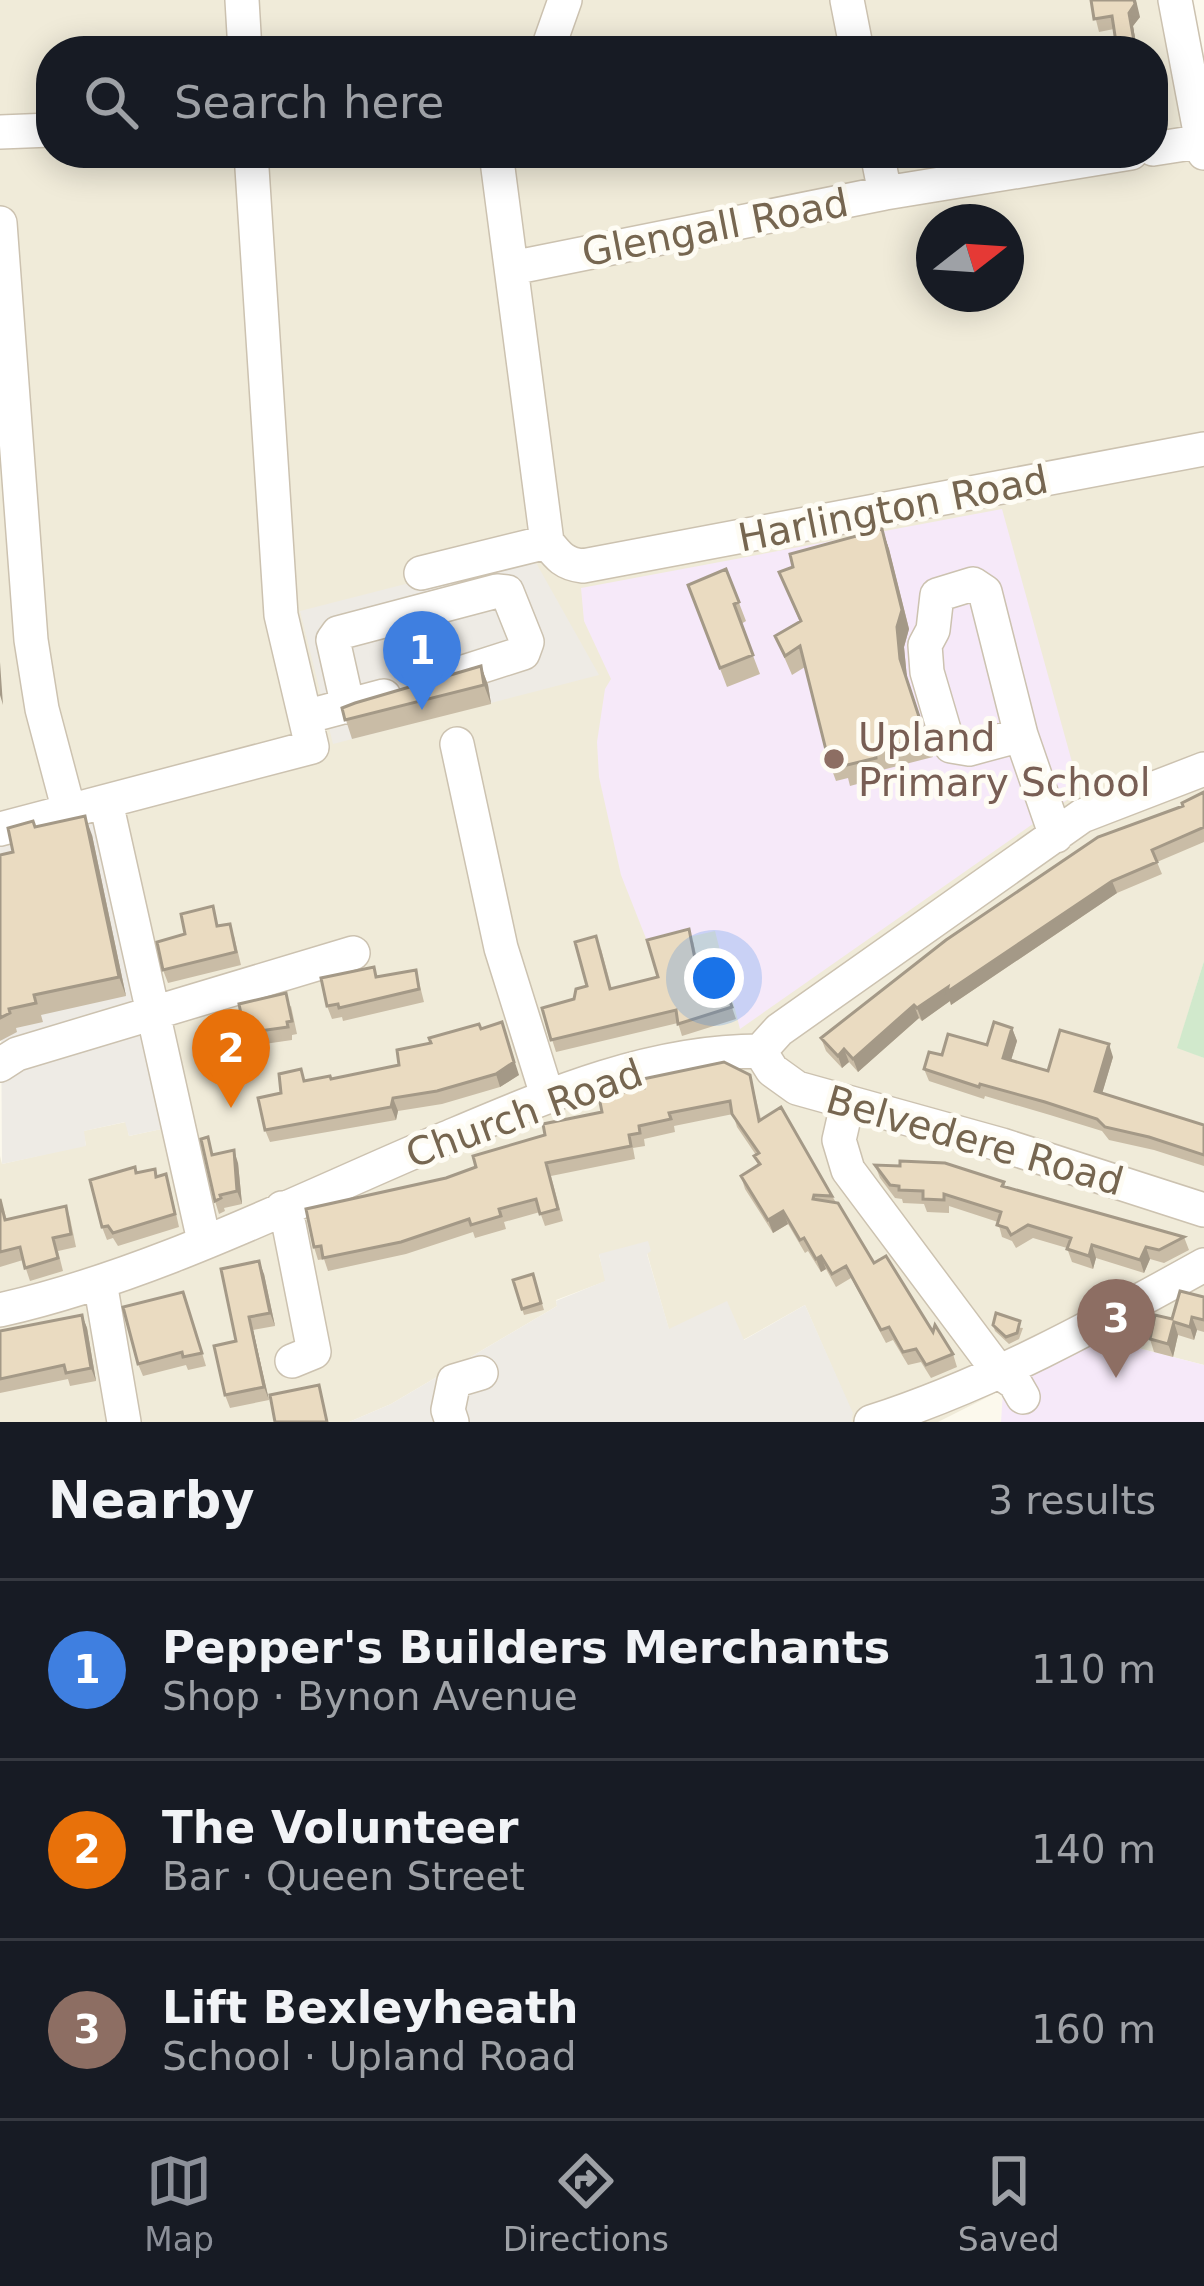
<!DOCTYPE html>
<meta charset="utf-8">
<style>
:root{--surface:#171b24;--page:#242831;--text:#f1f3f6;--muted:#9ea1a6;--line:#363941;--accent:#8c9099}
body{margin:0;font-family:"DejaVu Sans",sans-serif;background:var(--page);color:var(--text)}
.compass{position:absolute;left:916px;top:204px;width:108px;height:108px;border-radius:50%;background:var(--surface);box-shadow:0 6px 30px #0003;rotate:73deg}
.you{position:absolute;left:714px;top:978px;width:42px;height:42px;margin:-30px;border:9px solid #fff;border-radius:50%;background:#1a73e8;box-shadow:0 0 0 18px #1a73e833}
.badge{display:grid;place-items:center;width:78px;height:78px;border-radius:50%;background:var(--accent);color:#fff;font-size:39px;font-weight:700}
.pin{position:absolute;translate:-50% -99px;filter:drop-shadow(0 3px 6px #0008)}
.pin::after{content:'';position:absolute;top:63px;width:42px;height:36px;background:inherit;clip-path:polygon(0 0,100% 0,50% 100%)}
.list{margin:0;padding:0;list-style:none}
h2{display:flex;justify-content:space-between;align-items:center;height:156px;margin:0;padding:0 48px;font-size:51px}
h2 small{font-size:39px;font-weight:400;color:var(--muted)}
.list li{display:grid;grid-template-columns:78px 1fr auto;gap:36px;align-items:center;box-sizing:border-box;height:180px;padding:0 48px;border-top:3px solid var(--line)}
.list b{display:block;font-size:45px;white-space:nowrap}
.list p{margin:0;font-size:39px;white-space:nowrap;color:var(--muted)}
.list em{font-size:39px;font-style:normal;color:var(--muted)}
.icon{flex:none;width:66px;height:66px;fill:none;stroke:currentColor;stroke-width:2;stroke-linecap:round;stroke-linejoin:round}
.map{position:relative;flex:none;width:1204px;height:1422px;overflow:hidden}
.search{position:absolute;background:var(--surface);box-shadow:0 6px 30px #0003;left:36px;right:36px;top:36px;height:132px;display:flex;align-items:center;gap:30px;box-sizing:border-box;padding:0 42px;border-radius:48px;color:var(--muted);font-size:45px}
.sheet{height:696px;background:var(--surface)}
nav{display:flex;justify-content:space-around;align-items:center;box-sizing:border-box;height:168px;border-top:3px solid var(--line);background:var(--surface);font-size:33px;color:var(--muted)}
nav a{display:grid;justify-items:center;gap:6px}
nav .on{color:var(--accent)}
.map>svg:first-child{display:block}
</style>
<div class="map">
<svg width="1204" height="1422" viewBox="0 0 1204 1422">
<rect width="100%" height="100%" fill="#fcf9ed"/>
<path fill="#f0ebd9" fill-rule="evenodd" d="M0,0H1192L1204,66V961L1178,1047L1204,1058V1365L1103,1339L938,1422H851L852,1413L805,1305L743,1340L669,1330L647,1253L599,1255L606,1281L556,1300L557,1306L391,1404L349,1422H0V1156L2,1164L86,1145L83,1131L126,1122L129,1136L175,1126L0,831ZM51,51H1153V153H51ZM934,222H1006V294H934Z"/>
<path fill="#eeebe5" d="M530,552L599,675L333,744L300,611Z
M103,809L176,1126L129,1136L125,1122L84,1131L86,1146L2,1164L0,834Z
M648,1241L651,1251L647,1254L669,1329L727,1301L744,1340L805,1305L853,1413L851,1422H349L391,1404L557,1306L556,1301L605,1281L599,1254Z"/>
<path fill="#f6e9f9" d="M1002,509L1080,791L740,1029L715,931L649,946L621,875L599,777L597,742L605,689L611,679L584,621L581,588Z
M1103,1339L1204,1365V1422H1001L1003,1391Z"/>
<path fill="#d1e9cc" d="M1204,961V1058L1177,1048Z"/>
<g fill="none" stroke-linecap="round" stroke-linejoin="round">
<g stroke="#ccc2b0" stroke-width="36">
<path id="minor" d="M242,0L245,51
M847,0L857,51
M1175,0L1204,153
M547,51L565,0
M0,132L51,130
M1153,149L1204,141
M496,153L547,542C558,556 564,564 583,566L1204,449
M877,153L885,193
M0,223L31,640L42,709L69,811
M512,268L885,193L1131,153
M421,573L547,542
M348,707L333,640L338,633L497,591L507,592L527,642L523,653L439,680
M305,717L384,696
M1021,735L969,749L951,746L947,740L927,672L925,645L933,630L937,595L973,584L985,592L1021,735L1056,836
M457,744L501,948L547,1095
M106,802L204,1241
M0,829L312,747L281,615L251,153
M760,1051L772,1070L797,1088L1002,1145L1204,1210
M0,1065L17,1054L353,953
M847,1105L839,1140L848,1170L999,1372L1015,1383L1023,1397
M282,1208L289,1225L314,1352L292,1361
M100,1282L124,1422
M0,1310C154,1275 299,1200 444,1139C546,1096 648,1051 760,1051L779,1030L1082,816L1204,769
M452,1422L448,1410L454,1381L481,1373
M871,1422C989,1384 1096,1325 1204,1265"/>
</g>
<use href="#minor" stroke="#fff" stroke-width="33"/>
</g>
<path fill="#c9bca6" d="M1091,0L1140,17L1133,26L1136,43L1147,51H1116L1114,29L1099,32Z
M882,529L889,549L909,629L904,647L907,678L933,757L882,770L883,777L850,786L848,778L836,781L829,762L805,667L792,675L775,636L800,622L779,572Z
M726,569L746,621L741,624L760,674L727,687L688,585Z
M481,666L488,685L491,704L352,739L342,708Z
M1204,792V842L1157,862L1162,874L1117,893L951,1005L950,1001L922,1021L919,1018L858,1072L849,1062L842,1068L826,1051L821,1038Z
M35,826L92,835L126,996L41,1015L43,1022L16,1028L17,1032L0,1041V855L13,852Z
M219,926L234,936L241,965L168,983L163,970Z
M693,941L698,963L715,959L736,1019L682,1036L678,1023L556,1052L542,1008L574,999L587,986L601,949L612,989L658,977Z
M374,967L377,977L416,970L424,1002L343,1021L342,1017L332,1019L327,1006Z
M291,1006L297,1034L292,1035V1040L250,1046L245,1033Z
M1012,1028L1017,1041L1011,1060L1048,1071L1113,1057L1102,1093L1204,1125V1166L1154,1150L1109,1140L1102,1131L1050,1115L985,1096L984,1099L929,1081L924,1069L942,1055L987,1045Z
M481,1029L519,1075L500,1087L442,1104L398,1111L396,1120L270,1142L265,1130L281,1093L305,1081L331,1079L399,1065L431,1043Z
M750,1075L761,1119L832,1196L874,1263L953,1354L957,1367L931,1378L921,1362L908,1365L893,1340L886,1343L851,1278L836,1287L826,1269L821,1272L808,1251L805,1253L788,1224L773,1233L745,1189L741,1176L758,1165L754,1156L756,1155L737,1127L733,1114L674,1126L675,1132L644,1139L645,1146L633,1148L635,1159L551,1176L563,1221L545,1226L540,1212L504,1222L506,1229L475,1238L473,1232L406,1254L328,1271L324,1259L318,1260L314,1247L446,1178L476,1167L545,1135L602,1112Z
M214,1154L238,1163L242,1204L224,1208L225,1211L219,1214L215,1201Z
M875,1165L1004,1182L1006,1187L1184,1237L1189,1250L1164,1263L1150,1259L1144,1273L1096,1258L1093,1269L1072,1262L1067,1248L1033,1238L1016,1248L1012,1241L1002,1237L998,1222L949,1206V1213L927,1212L924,1204L903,1203L902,1199L895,1198L880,1178Z
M155,1169L157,1176L170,1187L179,1227L118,1246L113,1238L107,1240L102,1227L137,1173Z
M0,1198L7,1220L66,1206L70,1218L76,1247L58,1251L63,1271L30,1281L23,1260L0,1267Z
M264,1274L275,1326L253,1330L269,1400L230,1408L225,1395L236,1341Z
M533,1274L544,1310L524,1315L513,1280Z
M1204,1297V1332L1197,1330L1194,1340L1178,1335L1173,1357L1154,1352L1150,1339L1172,1319Z
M187,1304L206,1366L188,1370L186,1365L143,1376L138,1364Z
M82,1315L87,1328L96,1381L70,1386L68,1379L0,1393V1331Z
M993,1325L1023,1328L1019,1339L1009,1344L995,1331Z"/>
<path fill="#a49987" d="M1134,0H1136L1140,17L1133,26L1137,51L1129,13Z
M882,529L889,549L909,629L904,647L907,678L933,757L900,659Z
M0,661V662L3,705L0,695Z
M481,666L488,685L491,704L484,685Z
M85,816L92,835L126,996L119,977Z
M1112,881L1117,893L951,1005L950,1001L922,1021L917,1008Z
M914,1005L919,1018L858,1072L853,1059Z
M502,1022L519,1075L500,1087L496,1074Z
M1012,1028L1017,1041L1008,1070L1003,1058Z
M1109,1044L1113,1057L1099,1104L1095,1091Z
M844,1049L849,1062L842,1068L838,1056Z
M393,1098L398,1111L396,1120L391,1107Z
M234,1150L238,1163L242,1204L237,1191Z
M783,1211L788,1224L773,1233L768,1220Z
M1092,1245L1096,1258L1093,1269L1089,1256Z
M1146,1247L1150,1259L1144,1273L1140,1260Z
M821,1256L826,1269L821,1272L816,1259Z
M259,1261L264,1274L275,1326L270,1313Z
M82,1315L87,1328L96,1381L91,1368Z
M249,1317L253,1330L269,1400L264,1387Z
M1192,1317L1197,1330L1194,1340L1190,1327Z
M1174,1322L1178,1335L1173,1357L1168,1344Z"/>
<path fill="#eadbc1" stroke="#a49987" stroke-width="3" d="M1091,0H1134L1135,4L1129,13L1134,41L1146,49V51H1116L1117,49L1112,16L1094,19Z
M882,529L902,610L897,627L900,659L926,738L875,750L876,758L843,766L841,759L829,762L800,646L785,656L775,636L801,621L779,572L793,567L790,554Z
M726,569L739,602L734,604L753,655L720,668L688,585Z
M481,666L484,685L345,720L342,708L355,703Z
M1204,792V827L1152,850L1157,862L1112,881L947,992L948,987L917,1008L914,1005L853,1059L844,1049L838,1056L821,1038L946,940L1098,837L1183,806L1182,803Z
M85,816L119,977L34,995L36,1003L9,1009L10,1013L0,1018V855L13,852L8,828L33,821L35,827Z
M213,906L217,926L230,924L236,952L163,970L157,942L185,934L181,914Z
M689,929L696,964L715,959L732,1007L678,1024L676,1010L551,1040L542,1008L574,999L576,989L587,986L575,942L596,936L610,989L658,977L647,940Z
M374,967L376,977L416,970L419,989L339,1008L338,1004L327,1006L321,978Z
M286,993L292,1021L287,1022L288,1027L245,1033L239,1004Z
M502,1022L514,1062L496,1074L437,1091L393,1098L391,1107L265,1130L258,1098L281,1093L279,1074L301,1069L304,1081L330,1076L331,1079L399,1065L397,1050L431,1043L429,1038L479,1024L481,1029Z
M994,1022L1012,1028L1003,1058L1048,1071L1060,1030L1109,1044L1095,1091L1204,1125V1155L1149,1137L1105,1127L1097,1119L1045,1102L980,1084L979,1087L924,1069L929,1052L942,1055L948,1034L987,1045Z
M724,1062L750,1075L759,1121L781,1107L832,1196L814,1195L813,1199L838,1203L874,1263L886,1256L933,1332L935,1325L953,1354L926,1365L916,1349L903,1352L889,1327L881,1330L846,1266L832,1274L821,1256L816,1259L804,1238L800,1240L783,1211L768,1220L741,1176L760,1164L754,1156L759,1153L732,1114L730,1101L669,1113L671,1119L639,1126L640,1133L629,1135L631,1146L546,1163L558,1209L540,1214L536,1199L499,1209L501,1216L471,1225L469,1219L401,1242L323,1258L321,1246L314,1247L306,1209L446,1178L476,1167L473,1156L545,1135L543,1124L602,1112L599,1097L644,1088L643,1079Z
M208,1137L212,1155L234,1150L237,1191L220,1195L221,1198L215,1201L201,1139Z
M900,1161L945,1163L1004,1182L1002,1186L1184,1237L1159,1250L1146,1247L1140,1260L1092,1245L1089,1256L1067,1249L1071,1238L1028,1225L1011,1235L1007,1228L997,1225L1001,1212L944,1194V1200L923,1199V1191L899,1190V1186L890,1185L875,1165L900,1166Z
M135,1167L136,1173L155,1169L156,1177L166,1174L175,1214L113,1233L108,1226L102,1227L90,1180Z
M0,1199L5,1220L66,1206L71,1234L53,1238L58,1258L25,1268L20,1247L0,1252Z
M259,1261L270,1313L249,1317L264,1387L225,1395L214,1346L236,1341L221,1269Z
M533,1274L541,1303L522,1309L513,1280Z
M1180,1291L1204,1297V1320L1192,1317L1190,1327L1174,1322L1168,1344L1150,1339L1155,1315L1172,1319Z
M183,1292L202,1353L183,1357L182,1352L138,1364L123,1307Z
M996,1313L1020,1321L1017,1333L1006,1337L993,1325Z
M82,1315L91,1368L66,1373L64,1365L0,1379V1331Z
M319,1385L327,1422H275L270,1395Z"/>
<circle fill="#8d6e63" stroke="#fefcf4" stroke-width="4.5" cx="834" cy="759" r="12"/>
<g text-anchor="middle" stroke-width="10" stroke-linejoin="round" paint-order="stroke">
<g font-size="39" fill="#766650" stroke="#fefcf4">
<text transform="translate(715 227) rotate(-11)" y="14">Glengall Road</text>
<text transform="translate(893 508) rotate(-11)" y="14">Harlington Road</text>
<text transform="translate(524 1113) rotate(-20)" y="14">Church Road</text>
<text transform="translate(975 1140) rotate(16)" y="14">Belvedere Road</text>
</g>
<g font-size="39" fill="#785e54" stroke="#fefcf4" text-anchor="start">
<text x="858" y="751">Upland<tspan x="858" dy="45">Primary School</tspan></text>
</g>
</g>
</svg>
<svg class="compass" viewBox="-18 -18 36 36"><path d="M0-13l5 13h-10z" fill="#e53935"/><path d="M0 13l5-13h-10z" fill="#9ea1a6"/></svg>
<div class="you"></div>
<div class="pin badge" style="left:422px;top:710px;background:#3f7fe0">1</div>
<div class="pin badge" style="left:231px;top:1108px;background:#e8710a">2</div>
<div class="pin badge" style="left:1116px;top:1378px;background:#8d6e63">3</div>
<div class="search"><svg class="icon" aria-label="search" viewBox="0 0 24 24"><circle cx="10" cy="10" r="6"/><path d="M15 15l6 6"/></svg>Search here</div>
</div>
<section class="sheet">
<h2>Nearby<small>3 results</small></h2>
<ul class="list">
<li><span class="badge" style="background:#3f7fe0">1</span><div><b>Pepper's Builders Merchants</b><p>Shop · Bynon Avenue</p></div><em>110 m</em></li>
<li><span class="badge" style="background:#e8710a">2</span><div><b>The Volunteer</b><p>Bar · Queen Street</p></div><em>140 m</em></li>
<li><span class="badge" style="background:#8d6e63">3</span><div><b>Lift Bexleyheath</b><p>School · Upland Road</p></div><em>160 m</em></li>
</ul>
</section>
<nav>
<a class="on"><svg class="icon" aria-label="map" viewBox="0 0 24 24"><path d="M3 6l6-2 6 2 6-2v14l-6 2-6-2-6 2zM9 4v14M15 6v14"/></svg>Map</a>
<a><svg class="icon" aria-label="directions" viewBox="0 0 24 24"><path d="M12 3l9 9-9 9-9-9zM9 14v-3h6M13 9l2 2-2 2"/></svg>Directions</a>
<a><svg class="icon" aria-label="saved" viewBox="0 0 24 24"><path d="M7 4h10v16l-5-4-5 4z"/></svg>Saved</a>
</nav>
